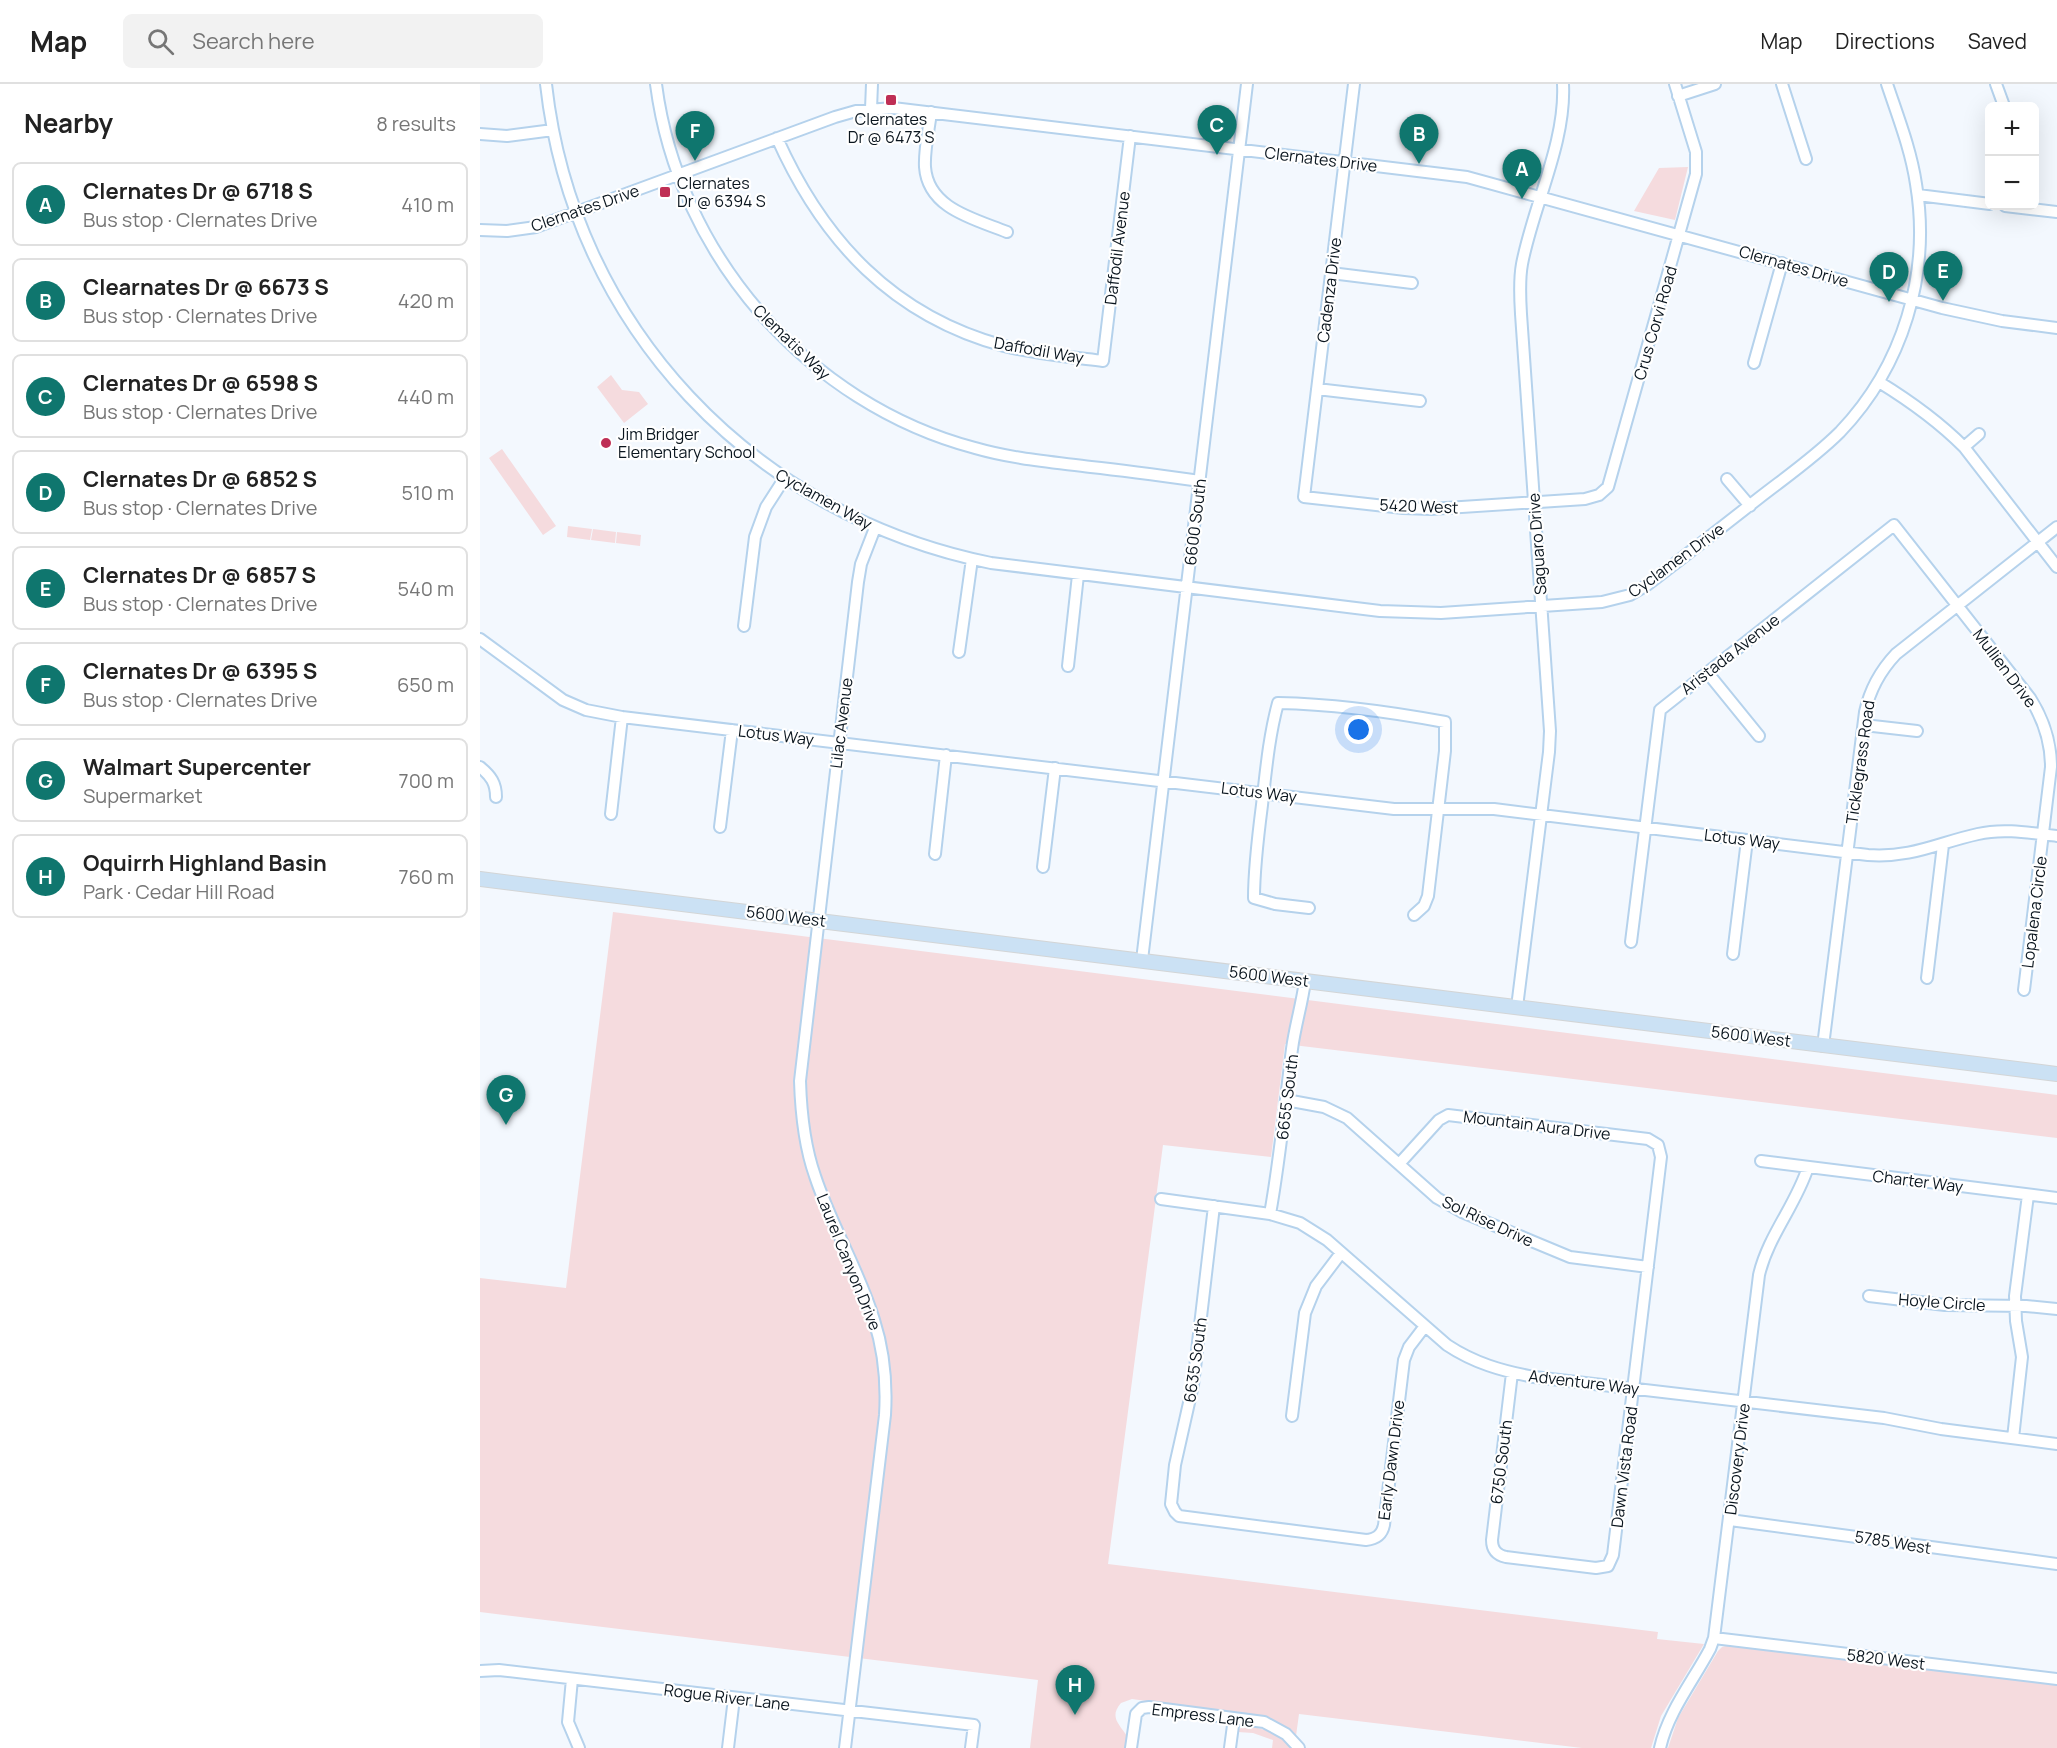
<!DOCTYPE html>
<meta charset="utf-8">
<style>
:root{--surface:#fff;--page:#f2f2f2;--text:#222;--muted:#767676;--line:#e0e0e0;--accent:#0f766e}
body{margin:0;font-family:Manrope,sans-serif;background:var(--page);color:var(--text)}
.controls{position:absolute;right:18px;top:18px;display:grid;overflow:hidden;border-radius:9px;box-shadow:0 6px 24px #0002}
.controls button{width:54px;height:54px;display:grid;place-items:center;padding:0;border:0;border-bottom:2px solid var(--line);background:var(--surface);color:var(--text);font:30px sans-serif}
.you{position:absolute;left:879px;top:646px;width:21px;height:21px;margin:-15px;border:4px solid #fff;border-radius:50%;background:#1a73e8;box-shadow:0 0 0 9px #1a73e833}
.badge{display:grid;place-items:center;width:39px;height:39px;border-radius:50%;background:var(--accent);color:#fff;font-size:20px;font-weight:700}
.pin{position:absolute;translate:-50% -50px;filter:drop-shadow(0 2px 3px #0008)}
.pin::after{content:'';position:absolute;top:32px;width:21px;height:18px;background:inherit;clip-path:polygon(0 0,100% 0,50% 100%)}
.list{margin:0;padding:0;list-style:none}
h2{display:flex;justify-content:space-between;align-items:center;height:78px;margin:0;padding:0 24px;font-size:26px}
h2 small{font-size:20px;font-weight:400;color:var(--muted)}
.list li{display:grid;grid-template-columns:39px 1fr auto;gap:18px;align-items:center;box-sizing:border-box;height:84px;margin:0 12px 12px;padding:0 12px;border:2px solid var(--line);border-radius:9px}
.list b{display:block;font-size:22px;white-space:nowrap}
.list p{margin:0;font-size:20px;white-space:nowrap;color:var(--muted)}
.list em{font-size:20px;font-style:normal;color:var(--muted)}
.icon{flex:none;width:33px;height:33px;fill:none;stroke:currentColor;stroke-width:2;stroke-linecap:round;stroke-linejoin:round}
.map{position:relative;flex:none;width:1577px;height:1664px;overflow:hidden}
header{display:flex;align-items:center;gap:36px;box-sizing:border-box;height:84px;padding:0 30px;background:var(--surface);border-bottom:2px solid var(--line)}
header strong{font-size:28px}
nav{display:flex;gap:33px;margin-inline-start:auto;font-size:21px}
.search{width:420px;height:54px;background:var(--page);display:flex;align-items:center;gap:15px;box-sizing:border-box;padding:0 21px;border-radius:9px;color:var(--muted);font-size:22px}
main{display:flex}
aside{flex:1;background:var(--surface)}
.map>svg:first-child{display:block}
</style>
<header>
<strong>Map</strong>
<div class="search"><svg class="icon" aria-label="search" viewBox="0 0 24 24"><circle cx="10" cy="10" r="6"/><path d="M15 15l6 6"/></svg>Search here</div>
<nav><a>Map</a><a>Directions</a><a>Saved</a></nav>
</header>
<main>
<aside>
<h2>Nearby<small>8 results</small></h2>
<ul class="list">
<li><span class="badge">A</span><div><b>Clernates Dr @ 6718 S</b><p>Bus stop · Clernates Drive</p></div><em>410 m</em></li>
<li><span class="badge">B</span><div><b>Clearnates Dr @ 6673 S</b><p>Bus stop · Clernates Drive</p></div><em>420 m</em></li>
<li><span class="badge">C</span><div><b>Clernates Dr @ 6598 S</b><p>Bus stop · Clernates Drive</p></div><em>440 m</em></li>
<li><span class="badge">D</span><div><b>Clernates Dr @ 6852 S</b><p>Bus stop · Clernates Drive</p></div><em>510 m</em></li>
<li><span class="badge">E</span><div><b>Clernates Dr @ 6857 S</b><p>Bus stop · Clernates Drive</p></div><em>540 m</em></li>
<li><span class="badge">F</span><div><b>Clernates Dr @ 6395 S</b><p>Bus stop · Clernates Drive</p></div><em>650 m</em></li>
<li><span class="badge">G</span><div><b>Walmart Supercenter</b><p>Supermarket</p></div><em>700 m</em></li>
<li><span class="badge">H</span><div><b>Oquirrh Highland Basin</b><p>Park · Cedar Hill Road</p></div><em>760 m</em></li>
</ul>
</aside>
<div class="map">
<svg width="1577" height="1664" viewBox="0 0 1577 1664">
<rect width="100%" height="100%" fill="#f3f8fe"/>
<path fill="#f5dbde" d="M1208,83L1195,136L1154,127L1179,84Z
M131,291L142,306L159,308L168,320L144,339L117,303Z
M22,365L76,442L63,451L9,374Z
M88,442L112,445L110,456L87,453Z
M113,445L136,448L135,459L111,456Z
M137,448L161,451L160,462L136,459Z
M133,828L1577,1011V1054L805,960L791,1073L683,1061L628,1480L1178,1548L1177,1555L1224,1560L1181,1632L1171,1664H1102L819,1630L816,1652L801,1640L782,1633L652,1615L641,1619C629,1633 639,1640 647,1652L646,1664H550L558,1596L0,1528V1194L86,1204Z
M1249,1561L1577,1601V1664H1188L1198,1634L1238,1567L1242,1563Z
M766,1642C784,1644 800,1650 812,1664H792L793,1656L773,1649L758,1648L759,1645Z"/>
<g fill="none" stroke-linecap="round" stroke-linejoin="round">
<g stroke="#b5d2ec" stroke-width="14">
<path id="minor" d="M66,0C93,243 273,431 511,479L900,527L961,529L1122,518L1150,511L1167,501C1205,472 1242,443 1279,414C1306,393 1335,373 1360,348C1423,282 1451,190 1436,100C1431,66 1418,33 1407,0
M176,0C198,171 328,320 495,364C533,375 572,378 611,383C648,387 684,392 720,397
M874,0L824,413L923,424L951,425L1105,415L1119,411L1128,403L1216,90V68L1195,0
M1302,0L1326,75
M1516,0L1524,22
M1198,12L1235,0
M391,25L392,0
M451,28C449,46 444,65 445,83C448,125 495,135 527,148
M0,50L27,52L73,46
M297,54C343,157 413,232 524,262C557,270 590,273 623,277L650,52
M1438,111L1510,120
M1525,122L1577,128
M0,146L27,147L56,143L355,33L376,27L413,24L987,93L1462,224L1522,237L1577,244
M851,189L932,199
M1274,279L1302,179
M1399,298C1430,317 1458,337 1484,363L1577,483
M837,305L940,317
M1484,363L1499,350
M1247,395L1270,422
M264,542L275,453L286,423L304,395
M0,555L83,616L106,626L142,633L914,725H1014L1388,771C1433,774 1457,759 1498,750C1523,744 1551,749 1577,752
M479,568L492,475
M588,582L598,491
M1227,588L1279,652
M1384,641L1437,647
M0,683C11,692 16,699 16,713
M131,730L142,633
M240,743L252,646
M455,770L466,671
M563,783L575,684
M829,824L795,820L774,814C774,783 778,752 782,721C786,686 789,652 798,619C853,620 911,628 965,638V667L948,812L944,822L934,831
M1151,858L1180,626L1414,441L1550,614C1564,636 1571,657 1571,683L1544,906
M1253,870L1267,756
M662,876L767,0
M1447,894L1463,761
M1037,923L1069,668L1070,647L1041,230C1040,214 1039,196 1042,180C1053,122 1086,59 1083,0
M1343,962L1385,628C1390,605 1400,587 1416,570L1577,443
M806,1016L844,1023L867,1034L957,1114L982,1128L1090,1173L1168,1183
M1281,1077L1577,1114
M919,1080L959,1036L968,1031L1168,1055L1178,1061L1181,1073L1133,1471L1128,1482L1116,1484L1026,1473C1017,1471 1012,1466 1012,1456L1032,1289
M681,1115L790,1130L820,1139L847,1156L967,1261C994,1279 1022,1287 1054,1293L1404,1334L1461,1345L1577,1360
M734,1122L713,1301L695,1381L691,1420L695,1428L699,1432L886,1456C896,1455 902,1451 904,1441L924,1276L929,1263L945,1242
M790,1130C800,1075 805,1020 812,965C815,942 822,920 825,897
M1389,1212L1465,1221L1546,1222L1577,1225
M812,1332L825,1229L836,1202L861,1169
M1533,1354L1542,1273L1536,1237L1535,1212L1548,1111
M1250,1436C1359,1450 1468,1466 1577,1480
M1234,1554L1577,1595
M0,1587L19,1586L494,1641L491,1664
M92,1595L88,1638L99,1664
M248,1664L254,1614
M365,1664L405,1331C407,1298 404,1267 394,1236C379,1186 351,1141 335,1092C324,1061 321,1029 320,997L378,498L381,480L395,444
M651,1664L656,1630L662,1624L669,1623L784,1638L806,1650L819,1664
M750,1664L754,1634
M1180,1664C1188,1628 1213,1597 1230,1565L1234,1554L1279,1191C1288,1152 1316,1121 1328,1083"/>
</g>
<g stroke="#d3d5d6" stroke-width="16">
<path id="major" d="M0,795L1577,990"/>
</g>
<use href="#minor" stroke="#fff" stroke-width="10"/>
<use href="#major" stroke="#cbe1f4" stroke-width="14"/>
</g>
<g fill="#bf2f55" stroke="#fff" stroke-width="2">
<rect x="405" y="10" width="12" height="12" rx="3"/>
<rect x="179" y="102" width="12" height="12" rx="3"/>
<circle cx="126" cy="359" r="6"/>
</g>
<g text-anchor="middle" stroke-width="4.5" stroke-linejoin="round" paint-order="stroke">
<g font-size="16" fill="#0a151e" stroke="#fff" text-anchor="start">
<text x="411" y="41" text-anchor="middle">Clernates<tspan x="411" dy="18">Dr @ 6473 S</tspan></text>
<text x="197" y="105">Clernates<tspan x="197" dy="18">Dr @ 6394 S</tspan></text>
<text x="138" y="356">Jim Bridger<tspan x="138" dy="18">Elementary School</tspan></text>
</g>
<g font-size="16" fill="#0a151e" stroke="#fff">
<text transform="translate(841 75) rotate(7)" y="6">Clernates Drive</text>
<text transform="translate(105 124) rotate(-19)" y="6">Clernates Drive</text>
<text transform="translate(637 164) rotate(-83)" y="6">Daffodil Avenue</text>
<text transform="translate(1314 182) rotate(16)" y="6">Clernates Drive</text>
<text transform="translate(849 206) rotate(-83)" y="6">Cadenza Drive</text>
<text transform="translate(1175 239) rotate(-74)" y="6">Crus Corvi Road</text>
<text transform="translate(312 258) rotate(44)" y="6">Clematis Way</text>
<text transform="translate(559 266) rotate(10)" y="6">Daffodil Way</text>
<text transform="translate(344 415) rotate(29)" y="6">Cyclamen Way</text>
<text transform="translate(939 422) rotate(2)" y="6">5420 West</text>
<text transform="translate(715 438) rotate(-83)" y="6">6600 South</text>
<text transform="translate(1057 460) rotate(-94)" y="6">Saguaro Drive</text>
<text transform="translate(1196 476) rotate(-36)" y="6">Cyclamen Drive</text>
<text transform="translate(1250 570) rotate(-38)" y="6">Aristada Avenue</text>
<text transform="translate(1525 584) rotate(53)" y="6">Mullien Drive</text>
<text transform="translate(361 639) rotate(-83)" y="6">Lilac Avenue</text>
<text transform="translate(296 651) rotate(7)" y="6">Lotus Way</text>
<text transform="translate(1380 678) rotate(-82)" y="6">Ticklegrass Road</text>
<text transform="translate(779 708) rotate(7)" y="6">Lotus Way</text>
<text transform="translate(1262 755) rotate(7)" y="6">Lotus Way</text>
<text transform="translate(1554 828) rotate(-83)" y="6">Lopalena Circle</text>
<text transform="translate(306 832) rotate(7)" y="6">5600 West</text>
<text transform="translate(789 892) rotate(7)" y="6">5600 West</text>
<text transform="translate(1271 952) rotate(7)" y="6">5600 West</text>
<text transform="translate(807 1013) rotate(-83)" y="6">6655 South</text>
<text transform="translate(1057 1041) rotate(7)" y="6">Mountain Aura Drive</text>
<text transform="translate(1438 1097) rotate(7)" y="6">Charter Way</text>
<text transform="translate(1008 1137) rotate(25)" y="6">Sol Rise Drive</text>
<text transform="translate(369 1178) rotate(68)" y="6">Laurel Canyon Drive</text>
<text transform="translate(1462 1218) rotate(4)" y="6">Hoyle Circle</text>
<text transform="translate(715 1276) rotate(-82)" y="6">6635 South</text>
<text transform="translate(1104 1298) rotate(7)" y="6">Adventure Way</text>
<text transform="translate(1257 1375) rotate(-83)" y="6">Discovery Drive</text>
<text transform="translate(911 1376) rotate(-83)" y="6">Early Dawn Drive</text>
<text transform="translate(1021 1378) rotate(-83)" y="6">6750 South</text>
<text transform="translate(1144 1383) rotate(-83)" y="6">Dawn Vista Road</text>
<text transform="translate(1413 1458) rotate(9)" y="6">5785 West</text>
<text transform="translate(1406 1575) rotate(7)" y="6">5820 West</text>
<text transform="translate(247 1613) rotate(7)" y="6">Rogue River Lane</text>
<text transform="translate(723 1631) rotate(7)" y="6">Empress Lane</text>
</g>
</g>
</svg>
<div class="controls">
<button>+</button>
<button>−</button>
</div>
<div class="you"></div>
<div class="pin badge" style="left:1042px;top:115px">A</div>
<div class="pin badge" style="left:939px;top:80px">B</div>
<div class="pin badge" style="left:737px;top:71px">C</div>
<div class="pin badge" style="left:1409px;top:218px">D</div>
<div class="pin badge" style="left:1463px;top:217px">E</div>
<div class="pin badge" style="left:215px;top:77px">F</div>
<div class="pin badge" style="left:26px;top:1041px">G</div>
<div class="pin badge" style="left:595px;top:1631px">H</div>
</div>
</main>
